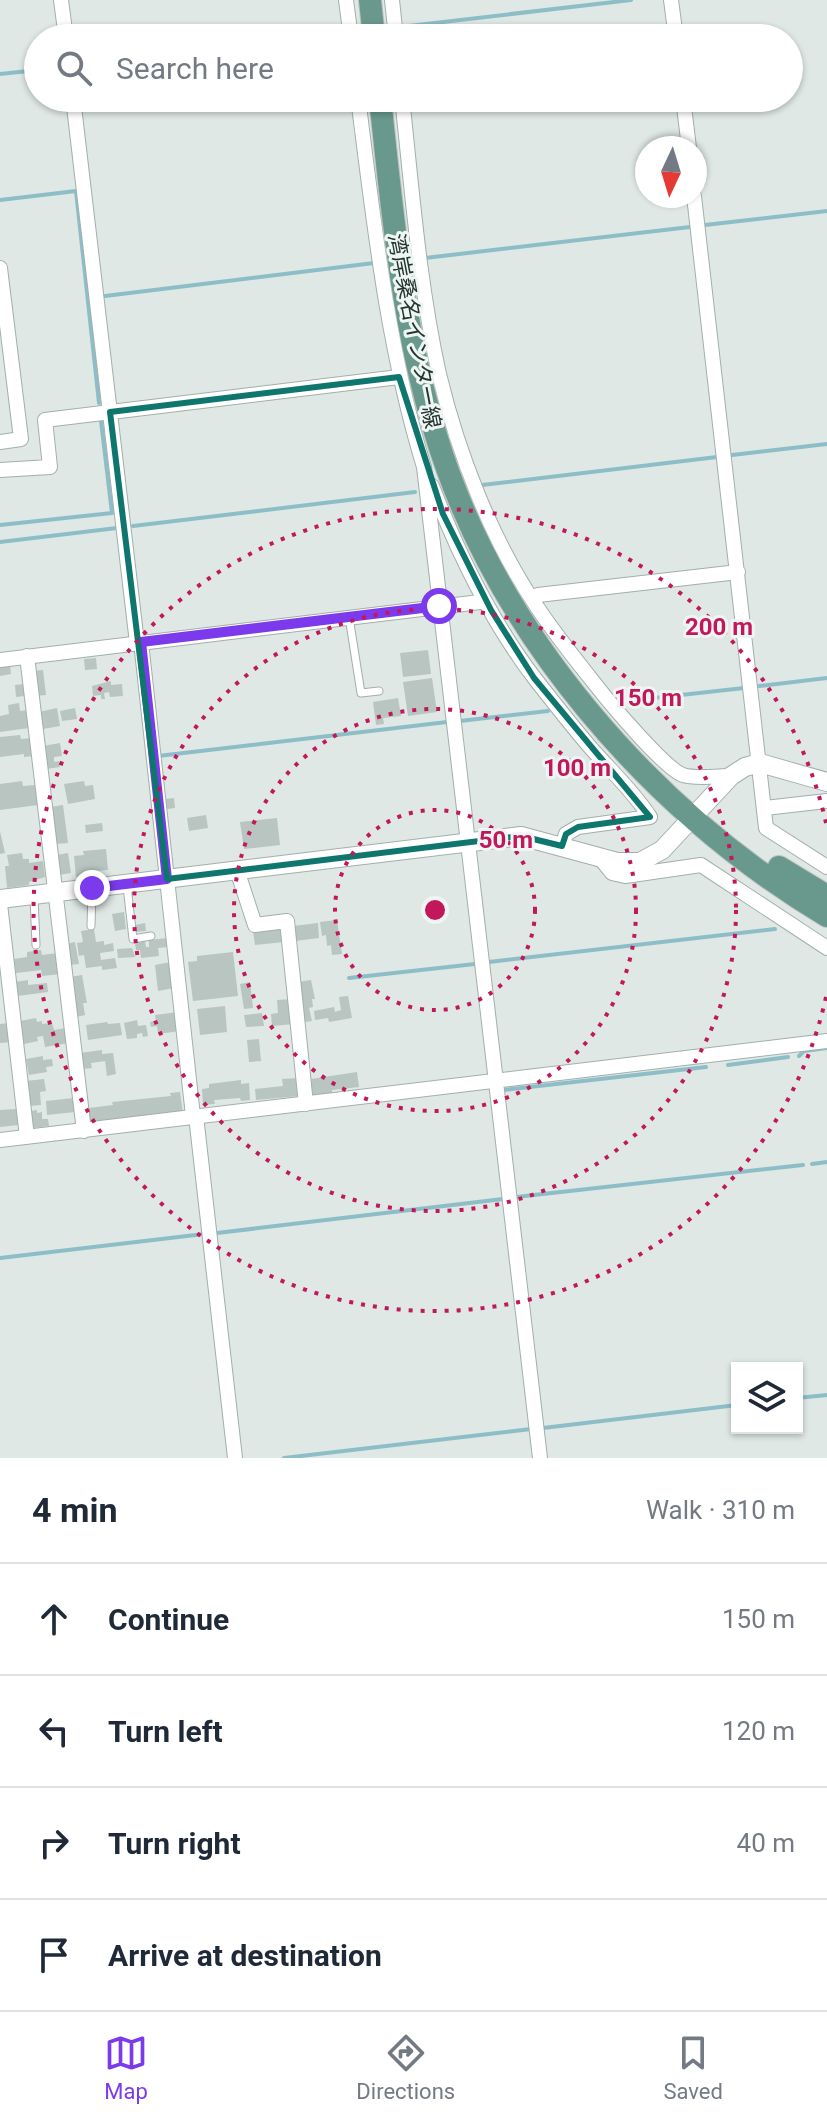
<!DOCTYPE html>
<meta charset="utf-8">
<style>
:root{--surface:#fff;--page:#f6f6f7;--text:#1f2937;--muted:#747a83;--line:#e0e1e3;--accent:#7c3aed}
body{margin:0;font-family:Roboto,"Noto Sans JP",sans-serif;background:var(--page);color:var(--text)}
.controls{position:absolute;right:24px;bottom:24px;display:grid;overflow:hidden;border-radius:0px;box-shadow:0 2px 6px #0004}
.controls button{width:72px;height:72px;display:grid;place-items:center;padding:0;border:0;border-bottom:2px solid var(--line);background:var(--surface);color:var(--text);font:40px sans-serif}
.compass{position:absolute;left:635px;top:136px;width:72px;height:72px;border-radius:50%;background:var(--surface);box-shadow:0 2px 6px #0004;rotate:184deg}
.stop{position:absolute;width:24px;height:24px;margin:-18px;border:6px solid #7c3aed;border-radius:50%;background:#fff}
.stop.end{background:#7c3aed;border-color:#fff;box-shadow:0 2px 8px #0008}
.list{margin:0;padding:0;list-style:none}
h2{display:flex;justify-content:space-between;align-items:center;height:104px;margin:0;padding:0 32px;font-size:34px}
h2 small{font-size:26px;font-weight:400;color:var(--muted)}
.list li{display:grid;grid-template-columns:52px 1fr auto;gap:24px;align-items:center;box-sizing:border-box;height:112px;padding:0 32px;border-top:2px solid var(--line)}
.list b{display:block;font-size:30px;white-space:nowrap}
.list em{font-size:26px;font-style:normal;color:var(--muted)}
.icon{flex:none;width:44px;height:44px;fill:none;stroke:currentColor;stroke-width:2;stroke-linecap:round;stroke-linejoin:round}
.map{position:relative;flex:none;width:827px;height:1458px;overflow:hidden}
.search{position:absolute;background:var(--surface);box-shadow:0 2px 6px #0004;left:24px;right:24px;top:24px;height:88px;display:flex;align-items:center;gap:20px;box-sizing:border-box;padding:0 28px;border-radius:44px;color:var(--muted);font-size:30px}
.sheet{height:552px;background:var(--surface)}
nav{display:flex;justify-content:space-around;align-items:center;box-sizing:border-box;height:112px;border-top:2px solid var(--line);background:var(--surface);font-size:22px;color:var(--muted)}
nav a{display:grid;justify-items:center;gap:4px}
nav .on{color:var(--accent)}
.map>svg:first-child{display:block}
</style>
<div class="map">
<svg width="827" height="1458" viewBox="0 0 827 1458">
<rect width="100%" height="100%" fill="#dfe8e4"/>
<g fill="none" stroke-linecap="round" stroke-linejoin="round">
<path stroke="#8dbec8" stroke-width="4" d="M400,27L631,0
M304,38L345,33
M0,74L38,70
M0,200L76,191L99,403
M705,225L827,211
M425,258L690,227
M105,296L374,263
M732,455L827,444
M482,485L717,457
M0,525L112,513L101,421
M133,526L415,492
M0,542L117,528
M759,686L827,678
M618,702L744,688
M460,721L548,711
M158,756L447,722
M489,962L775,929
M349,978L475,964
M799,1056L804,1051L827,1048
M728,1065L788,1057
M503,1090L706,1067
M812,1164L827,1162
M516,1197L803,1165
M217,1233L503,1199
M0,1258L204,1234
M797,1398L827,1395
M543,1428L737,1405
M284,1458L531,1429"/>
</g>
<path fill="#b8c5c0" d="M428,650L431,674L403,677L400,653Z
M96,658L97,669L85,670L84,659Z
M10,663L11,674L0,676V664Z
M43,670L46,695L35,696L32,671Z
M432,678L437,712L408,716L403,682Z
M111,681V685L122,684L123,696L110,697L109,692L104,693L105,699H101V695L93,696L92,686Z
M24,684L25,696L16,697L15,685Z
M398,698L401,716L383,718L384,724L376,725L373,702Z
M19,703L20,711L27,710L29,728L0,732V716L9,714L8,705Z
M57,708L60,726L43,729L39,712Z
M75,708L77,719L62,721L60,711Z
M20,735L21,739L32,738L34,756L24,757V754L0,757V737Z
M60,743L62,756L54,757V762L59,761L60,767L46,769L43,746Z
M22,781L23,786L35,785L38,805L0,810V784Z
M84,781L85,786L93,785L95,799L68,804L64,784Z
M174,798L175,808L167,809L166,799Z
M63,805L68,843L55,844L50,807Z
M206,815L208,828L189,831L187,818Z
M277,818L280,845L244,849L240,822Z
M102,823L103,831L86,833L85,825Z
M0,831L5,853L0,854Z
M106,849L108,870L85,872V876L76,877L74,856L84,855L83,851Z
M22,853L23,859H29V863L43,861L45,877L29,882V885L7,888L5,866H9L7,855Z
M68,853L71,873L59,875L57,855Z
M124,912L126,929L115,931L112,914Z
M337,920L342,954L332,955L331,945L327,946L326,935L322,936L320,922Z
M145,923L146,931L136,932L135,925Z
M318,923L319,938L295,941L293,926Z
M283,928L284,942L255,945L253,931Z
M94,929L96,942L104,941V945L113,943L114,951L100,953L101,960L115,958L117,968L102,970V966L86,968L84,955L79,956L77,943L83,942L81,931Z
M168,938V947L158,948L159,956L141,958L140,950H136L135,942L145,941L146,947H149V940Z
M75,942L79,964L69,965L66,944Z
M132,948L135,957L118,958L117,949Z
M41,950L42,955L58,953L61,974L42,976L41,970L16,973L14,959L27,957V952Z
M233,952L238,996L193,1001L188,962L197,961V956Z
M171,962L174,988L158,991L155,965Z
M82,975L87,1003H83L85,1015L76,1017L70,977Z
M28,980V985L47,983L48,992L17,996L15,982Z
M311,980L315,999H312L313,1007L309,1008L312,1021L305,1022L298,982Z
M250,982L253,1008L244,1009L240,984Z
M348,996L352,1018L329,1022L328,1018L315,1020L314,1011L334,1007L335,1012L341,1010L339,997Z
M292,999L294,1024L272,1026L271,1014L278,1013L277,1000Z
M225,1006L227,1032L200,1035L197,1009Z
M178,1012L180,1031L158,1034L157,1026L151,1027L150,1022L156,1021L155,1015Z
M262,1013L264,1026L246,1027L244,1015Z
M36,1018L37,1022L42,1021V1024L52,1023L54,1030L66,1028L69,1043L45,1047L43,1036L37,1037L38,1041L24,1044L20,1021Z
M137,1020L138,1026L146,1025L148,1036L143,1037L142,1033L137,1034V1038L127,1039L124,1023Z
M107,1022L108,1024L120,1023L122,1035L88,1040L86,1025Z
M9,1023L12,1042L0,1043V1024Z
M259,1039L261,1061L249,1062L247,1040Z
M102,1050V1054L113,1053L116,1074L107,1076L105,1061L91,1063L92,1068L83,1069L80,1053Z
M43,1056V1060L52,1059L53,1066L46,1067L47,1072L29,1075L26,1059Z
M357,1072L359,1087L332,1090V1095L313,1097L311,1079Z
M299,1078L300,1096L256,1100L255,1089L283,1086L282,1079Z
M44,1079L46,1091L40,1092L41,1105L29,1106L26,1081Z
M241,1080V1084L249,1083L250,1100L241,1101L240,1098L214,1100L215,1104L203,1105L202,1089L209,1088V1084Z
M180,1092L183,1114L90,1123L89,1108L113,1105L112,1102L171,1096L170,1093Z
M74,1098L75,1112L47,1115L46,1101Z
M16,1109L18,1125L0,1127V1110Z
M37,1110V1113L42,1112V1119H48L49,1126L32,1128L30,1111Z"/>
<g fill="none" stroke-linecap="round" stroke-linejoin="round">
<g stroke="#a3afab" stroke-width="9">
<path id="service" d="M349,617L361,693L379,691
M127,886L133,939L151,936
M34,897L36,945
M91,926L92,890"/>
</g>
<g stroke="#a3afab" stroke-width="16">
<path id="minor" d="M61,0L66,38
M346,0L351,38
M392,0L396,38
M671,0L676,38
M73,98L137,643
M358,98C374,223 387,346 424,467L540,1458
M402,98C412,190 419,284 439,374C458,453 491,539 537,607C555,634 575,659 595,684C609,702 665,769 683,775C694,779 719,776 731,776
M683,98L689,148
M694,196L766,828L827,867
M0,268L21,439L0,442
M0,470L50,467L45,420L399,377
M432,486C458,553 492,623 536,680C554,703 572,726 590,747C611,771 633,791 650,817L578,827L566,834L562,846
M538,595L738,572
M141,642L193,1116
M27,656L84,1131
M0,660L480,602
M765,808L827,801
M600,858L612,873L625,876L701,865L827,948
M237,870L255,925L287,921L306,1104
M0,904L27,1137
M196,1116L235,1458
M0,1140L827,1041"/>
</g>
<g stroke="#a3afab" stroke-width="20">
<path id="tertiary" d="M0,899L521,836L617,862H640L662,850L731,776L745,767L760,763L827,782"/>
</g>
<g stroke="#bdc3c1" stroke-width="24">
<path id="primary" d="M370,0L374,38
M380,98C392,210 402,324 435,432C495,632 650,810 827,916
M779,867L827,896"/>
</g>
<use href="#service" stroke="#fff" stroke-width="7"/>
<use href="#minor" stroke="#fff" stroke-width="14"/>
<use href="#tertiary" stroke="#fff" stroke-width="18"/>
<use href="#primary" stroke="#69998d" stroke-width="22"/>
</g>
<g fill="none" stroke-linecap="round" stroke-linejoin="round">
<path stroke="#7c3aed" stroke-width="10" d="M92,888L167,879L141,642L439,606"/>
</g>
<path fill="none" stroke="#0f766e" stroke-width="6" stroke-linejoin="round" d="M399,377L443,514L491,610L534,678L650,817L578,827L566,834L562,846L521,836L167,879L110,412Z"/>
<g fill="none" stroke="#c2185b" stroke-width="4" stroke-dasharray="4 8">
<circle cx="435" cy="910" r="100"/>
<circle cx="435" cy="910" r="201"/>
<circle cx="435" cy="910" r="301"/>
<path d="M826 997A401 401 0 1 1 826 823"/>
</g>
<g text-anchor="middle" stroke-width="6" stroke-linejoin="round" paint-order="stroke">
<g font-size="22" fill="#223631" stroke="#eff5f2">
<text transform="translate(415 331) rotate(79)" y="8">湾岸桑名インター線</text>
</g>
</g>
<circle cx="435" cy="910" r="12" fill="#c2185b" stroke="#eff5f2" stroke-width="4"/>
<g font-size="24" text-anchor="middle" font-weight="bold" fill="#c2185b" stroke="#eff5f2" stroke-width="6" stroke-linejoin="round" paint-order="stroke">
<text x="719" y="635">200 m</text>
<text x="648" y="706">150 m</text>
<text x="577" y="776">100 m</text>
<text x="506" y="848">50 m</text>
</g>
</svg>
<div class="controls">
<button><svg class="icon" aria-label="layers" viewBox="0 0 24 24"><path d="M12 4l9 5-9 5-9-5zM3 14l9 5 9-5"/></svg></button>
</div>
<svg class="compass" viewBox="-18 -18 36 36"><path d="M0-13l5 13h-10z" fill="#e53935"/><path d="M0 13l5-13h-10z" fill="#747a83"/></svg>
<div class="stop" style="left:439px;top:606px"></div>
<div class="stop end" style="left:92px;top:888px"></div>
<div class="search"><svg class="icon" aria-label="search" viewBox="0 0 24 24"><circle cx="10" cy="10" r="6"/><path d="M15 15l6 6"/></svg>Search here</div>
</div>
<section class="sheet">
<h2>4 min<small>Walk · 310 m</small></h2>
<ul class="list">
<li><svg class="icon" aria-label="ahead" viewBox="0 0 24 24"><path d="M12 20V5M6 11l6-6 6 6"/></svg><div><b>Continue</b></div><em>150 m</em></li>
<li><svg class="icon" aria-label="left" viewBox="0 0 24 24"><path d="M17 20v-9H6M10 6l-5 5 5 5"/></svg><div><b>Turn left</b></div><em>120 m</em></li>
<li><svg class="icon" aria-label="right" viewBox="0 0 24 24"><path d="M7 20v-9h11M14 6l5 5-5 5"/></svg><div><b>Turn right</b></div><em>40 m</em></li>
<li><svg class="icon" aria-label="arrive" viewBox="0 0 24 24"><path d="M6 21V4h12l-3 4 3 4H6"/></svg><div><b>Arrive at destination</b></div></li>
</ul>
</section>
<nav>
<a class="on"><svg class="icon" aria-label="map" viewBox="0 0 24 24"><path d="M3 6l6-2 6 2 6-2v14l-6 2-6-2-6 2zM9 4v14M15 6v14"/></svg>Map</a>
<a><svg class="icon" aria-label="directions" viewBox="0 0 24 24"><path d="M12 3l9 9-9 9-9-9zM9 14v-3h6M13 9l2 2-2 2"/></svg>Directions</a>
<a><svg class="icon" aria-label="saved" viewBox="0 0 24 24"><path d="M7 4h10v16l-5-4-5 4z"/></svg>Saved</a>
</nav>
